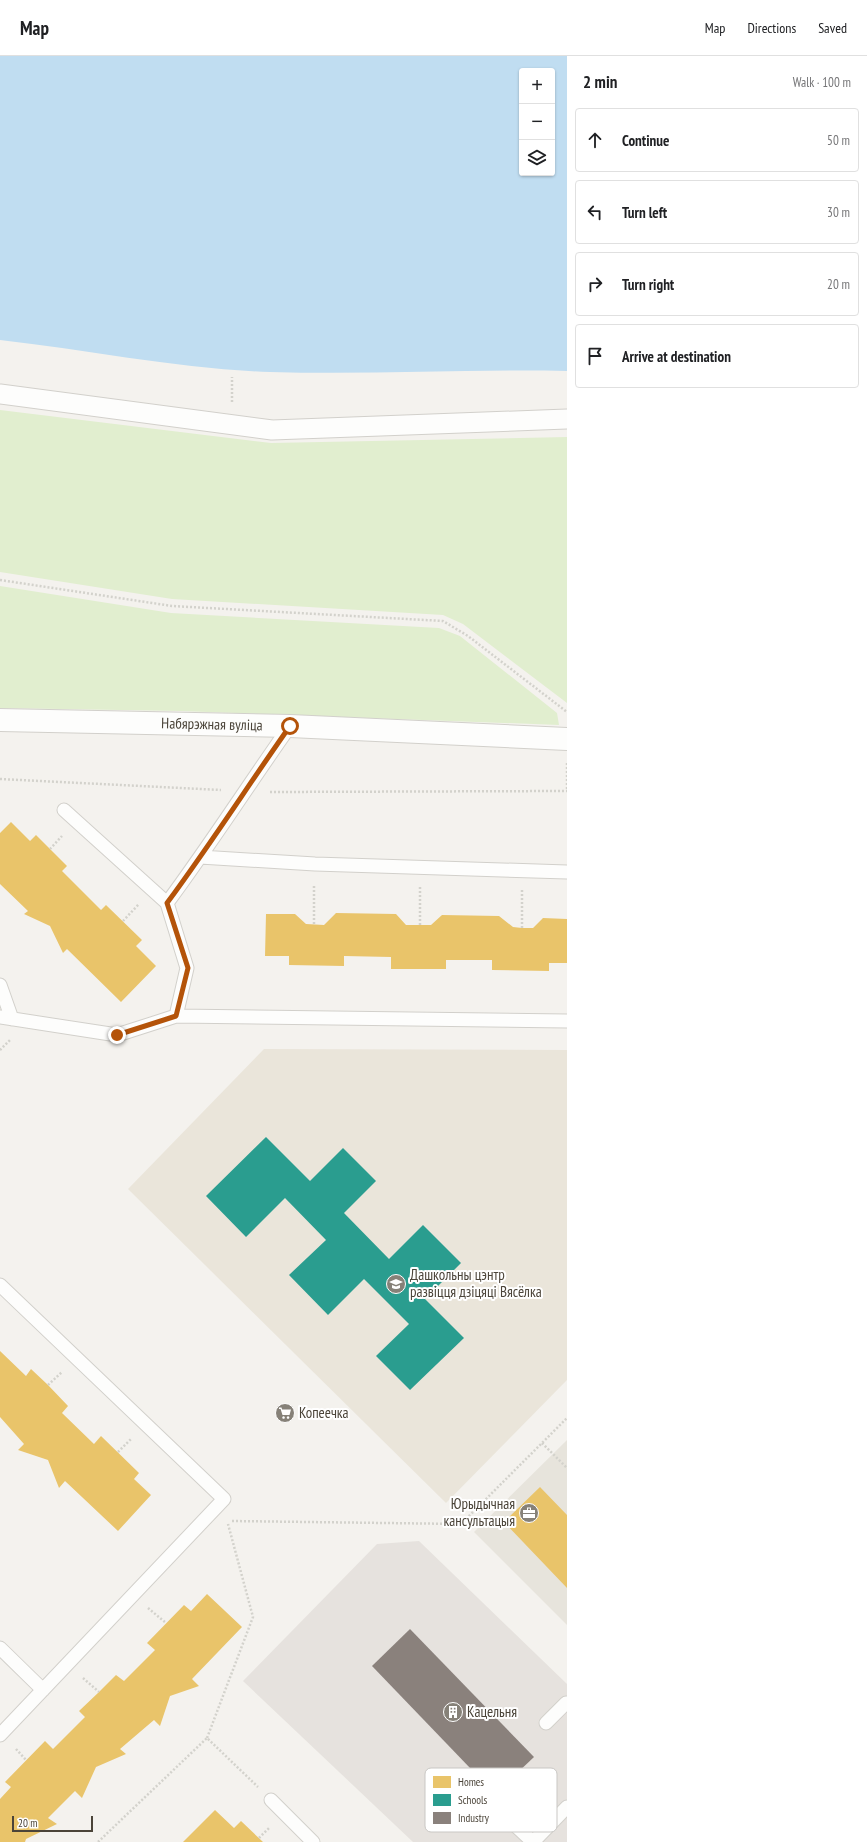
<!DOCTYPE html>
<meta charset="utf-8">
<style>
:root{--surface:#fff;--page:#f2f2f2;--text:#202124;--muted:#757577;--line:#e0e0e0}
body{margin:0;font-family:"PT Sans Narrow",sans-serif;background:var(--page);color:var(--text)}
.controls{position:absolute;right:12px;top:12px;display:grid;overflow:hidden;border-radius:4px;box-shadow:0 1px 3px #0004}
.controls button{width:36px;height:36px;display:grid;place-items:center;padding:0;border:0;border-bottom:1px solid var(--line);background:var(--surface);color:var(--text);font:20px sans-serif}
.scale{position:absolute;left:12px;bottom:10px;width:81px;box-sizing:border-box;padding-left:4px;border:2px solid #4b4439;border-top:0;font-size:11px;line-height:14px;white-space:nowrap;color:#4b4439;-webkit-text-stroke:3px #fff;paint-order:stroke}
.stop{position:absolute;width:12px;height:12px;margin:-9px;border:3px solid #b45309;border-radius:50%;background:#fff}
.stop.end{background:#b45309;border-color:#fff;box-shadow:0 1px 4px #0008}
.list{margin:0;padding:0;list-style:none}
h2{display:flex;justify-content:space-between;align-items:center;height:52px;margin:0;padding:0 16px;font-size:17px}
h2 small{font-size:13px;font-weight:400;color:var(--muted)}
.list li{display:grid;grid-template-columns:26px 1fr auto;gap:12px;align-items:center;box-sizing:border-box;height:64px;margin:0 8px 8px;padding:0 8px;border:1px solid var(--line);border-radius:4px}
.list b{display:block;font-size:15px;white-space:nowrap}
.list em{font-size:13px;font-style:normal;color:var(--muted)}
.icon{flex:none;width:22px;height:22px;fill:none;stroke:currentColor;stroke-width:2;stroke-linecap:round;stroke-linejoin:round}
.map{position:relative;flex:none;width:567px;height:1786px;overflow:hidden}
header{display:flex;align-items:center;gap:24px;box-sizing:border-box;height:56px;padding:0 20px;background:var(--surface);border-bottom:1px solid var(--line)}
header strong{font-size:19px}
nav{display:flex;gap:22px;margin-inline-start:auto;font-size:14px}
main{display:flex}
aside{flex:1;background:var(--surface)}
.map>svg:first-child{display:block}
</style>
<header>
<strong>Map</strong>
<nav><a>Map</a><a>Directions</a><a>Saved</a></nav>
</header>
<main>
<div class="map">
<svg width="567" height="1786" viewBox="0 0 567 1786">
<rect width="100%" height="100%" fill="#f4f2ee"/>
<path fill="#e7e4dc" d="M567,1384V1569L474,1476Z"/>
<path fill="#e6e2de" d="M419,1485L567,1628V1786H413L243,1625L377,1488Z"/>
<path fill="#eae5da" d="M264,993L567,994V1324L446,1447L128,1133Z"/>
<path fill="#e1eecf" d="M0,354L271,387L567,381V647L463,568L443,559L172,543L0,516Z
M0,530L171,557L439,572L460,580L557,657L559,669L180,655L0,652Z"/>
<path fill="#c0ddf1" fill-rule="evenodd" d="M0,0H567V315C468,313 369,319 270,316C179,313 90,294 0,284ZM522,15H552V117H522Z"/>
<path fill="#e9c46a" d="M11,766L30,785L36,779L67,810L62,815L101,854L106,849L142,884L136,890L156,910L121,946L67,893L63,897L50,870L24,858L28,855L0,828V777Z
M336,857L396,858L406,869H431L442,859L499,860L513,871L522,872H533L543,862L567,863V907H549V915L492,914V904H446V913H391V901L344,900V910L289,909V900H265L266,858H295L306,868L324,869Z
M0,1295L26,1320L31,1313L48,1329L68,1350L62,1357L94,1388L101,1380L139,1417L134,1423L151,1439L118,1475L65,1425L59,1432L48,1404L18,1394L24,1388L0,1361Z
M540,1431L567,1459V1532L504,1466Z
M207,1538L242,1571L192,1623L199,1630L170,1640L160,1670L154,1664L120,1693L126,1698L96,1711L82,1742L75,1735L48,1762L57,1768L26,1783L25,1786H0V1743L11,1731L5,1726L45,1685L53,1693L85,1661L79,1655L99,1636L116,1619L124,1625L155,1594L147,1587L184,1549L191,1555Z
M215,1754L234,1772L241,1765L263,1786H183Z"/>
<path fill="#2a9d8f" d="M266,1081L310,1125L343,1092L376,1125L344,1157L389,1203L423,1169L461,1207L425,1243L464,1282L410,1334L376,1300L409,1268L364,1223L328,1259L289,1219L326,1184L285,1142L246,1181L206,1140Z"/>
<path fill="#8a817c" d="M410,1573L534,1701L495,1738L372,1610Z"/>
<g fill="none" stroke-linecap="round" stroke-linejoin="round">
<g stroke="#d2d0cb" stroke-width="15">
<path id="service" d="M290,670C249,728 210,789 167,847L187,912L176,960L567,965
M64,754L167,847
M200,801L315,808L567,816
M0,929L12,963
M0,961L117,979L176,960
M0,1229L224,1443L0,1679
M0,1592L43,1634
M546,1667L566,1647L567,1648
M471,1728L533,1786L567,1751
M271,1744L313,1786"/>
</g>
<g stroke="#d2d0cb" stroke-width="21">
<path id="pedestrian" d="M0,338L272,374L567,363"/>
</g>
<g stroke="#d2d0cb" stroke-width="24">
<g id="tertiary">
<path id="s1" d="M0,664L290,670L567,683"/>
</g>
</g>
<path stroke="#d3d2cc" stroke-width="2.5" stroke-dasharray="2 2" stroke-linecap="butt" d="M232,346V321
M0,524L172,550L443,565L468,580L567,656
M567,707V735
M0,723L221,734
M270,736L567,735
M50,793L62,780
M420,831V869
M522,834V872
M123,865L139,848
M314,868V829
M0,994L11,983
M48,1329L62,1316
M542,1387L567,1412
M118,1396L132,1382
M232,1465L461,1468L567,1362
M148,1552L166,1567
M83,1622L99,1636
M207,1682L253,1561L228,1468
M16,1693L26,1704
M259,1782L270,1771
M98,1786L207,1682L258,1731"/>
<use href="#service" stroke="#fdfdfc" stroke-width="13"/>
<use href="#pedestrian" stroke="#fdfdfc" stroke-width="19"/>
<use href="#tertiary" stroke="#fdfdfc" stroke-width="22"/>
</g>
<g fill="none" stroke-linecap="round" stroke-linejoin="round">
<path stroke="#b45309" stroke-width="5" d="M117,979L176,960L188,912L167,847C210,789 249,728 290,670"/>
</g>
<defs>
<g id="school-disc" transform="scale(1)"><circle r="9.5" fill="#868178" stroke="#fff"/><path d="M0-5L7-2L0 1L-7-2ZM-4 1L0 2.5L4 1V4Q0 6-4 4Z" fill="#fff"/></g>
<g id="supermarket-disc" transform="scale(1)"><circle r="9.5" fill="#868178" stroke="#fff"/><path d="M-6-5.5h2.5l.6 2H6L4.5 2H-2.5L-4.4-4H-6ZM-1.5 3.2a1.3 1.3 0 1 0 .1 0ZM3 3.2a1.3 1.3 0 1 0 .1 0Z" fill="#fff"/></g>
<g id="office-disc" transform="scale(1)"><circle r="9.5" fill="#868178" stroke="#fff"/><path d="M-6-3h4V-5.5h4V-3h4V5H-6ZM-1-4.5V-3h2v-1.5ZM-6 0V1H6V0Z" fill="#fff"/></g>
<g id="building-disc" transform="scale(1)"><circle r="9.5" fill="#868178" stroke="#fff"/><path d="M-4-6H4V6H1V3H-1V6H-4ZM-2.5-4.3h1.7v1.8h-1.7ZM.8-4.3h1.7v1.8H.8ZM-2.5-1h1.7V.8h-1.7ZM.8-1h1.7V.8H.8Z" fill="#fff"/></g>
</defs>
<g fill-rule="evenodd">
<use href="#school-disc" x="396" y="1228"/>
<use href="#supermarket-disc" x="285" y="1357"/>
<use href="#office-disc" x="529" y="1457"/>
<use href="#building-disc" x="453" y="1656"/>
</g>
<g text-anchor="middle" stroke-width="4" stroke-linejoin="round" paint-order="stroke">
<g font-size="15" fill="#4b4439" stroke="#fff">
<text dy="5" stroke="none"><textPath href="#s1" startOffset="212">Набярэжная вуліца</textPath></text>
</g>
<g font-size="15" fill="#4b4439" stroke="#fff" text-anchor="start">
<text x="410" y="1224">Дашкольны цэнтр<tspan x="410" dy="17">развіцця дзіцяці Вясёлка</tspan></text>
<text x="299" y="1362">Копеечка</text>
<text x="515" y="1453" text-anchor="end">Юрыдычная<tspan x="515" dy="17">кансультацыя</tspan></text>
<text x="467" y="1661">Кацельня</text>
</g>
</g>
<rect x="425" y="1712" width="132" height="64" rx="6" fill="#fff" stroke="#c9c7c4" stroke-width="1"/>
<rect x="433" y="1720" width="18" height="12" fill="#e9c46a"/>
<rect x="433" y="1738" width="18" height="12" fill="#2a9d8f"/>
<rect x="433" y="1756" width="18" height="12" fill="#8a817c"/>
<g font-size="11" fill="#4b4439">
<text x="458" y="1730">Homes</text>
<text x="458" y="1748">Schools</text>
<text x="458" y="1766">Industry</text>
</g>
</svg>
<div class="controls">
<button>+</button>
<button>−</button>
<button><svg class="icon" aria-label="layers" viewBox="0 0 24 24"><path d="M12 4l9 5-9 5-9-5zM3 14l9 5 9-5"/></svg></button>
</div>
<div class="scale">20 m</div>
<div class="stop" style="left:290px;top:670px"></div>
<div class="stop end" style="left:117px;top:979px"></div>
</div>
<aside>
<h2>2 min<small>Walk · 100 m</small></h2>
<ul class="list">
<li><svg class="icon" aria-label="ahead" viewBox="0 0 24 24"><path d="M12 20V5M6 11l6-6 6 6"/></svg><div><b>Continue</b></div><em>50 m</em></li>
<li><svg class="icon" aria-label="left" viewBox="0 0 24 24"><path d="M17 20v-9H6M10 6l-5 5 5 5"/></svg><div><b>Turn left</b></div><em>30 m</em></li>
<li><svg class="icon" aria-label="right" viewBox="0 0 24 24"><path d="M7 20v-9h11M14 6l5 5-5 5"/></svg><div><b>Turn right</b></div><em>20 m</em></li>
<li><svg class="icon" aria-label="arrive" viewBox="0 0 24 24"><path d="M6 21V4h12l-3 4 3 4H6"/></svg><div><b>Arrive at destination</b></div></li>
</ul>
</aside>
</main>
